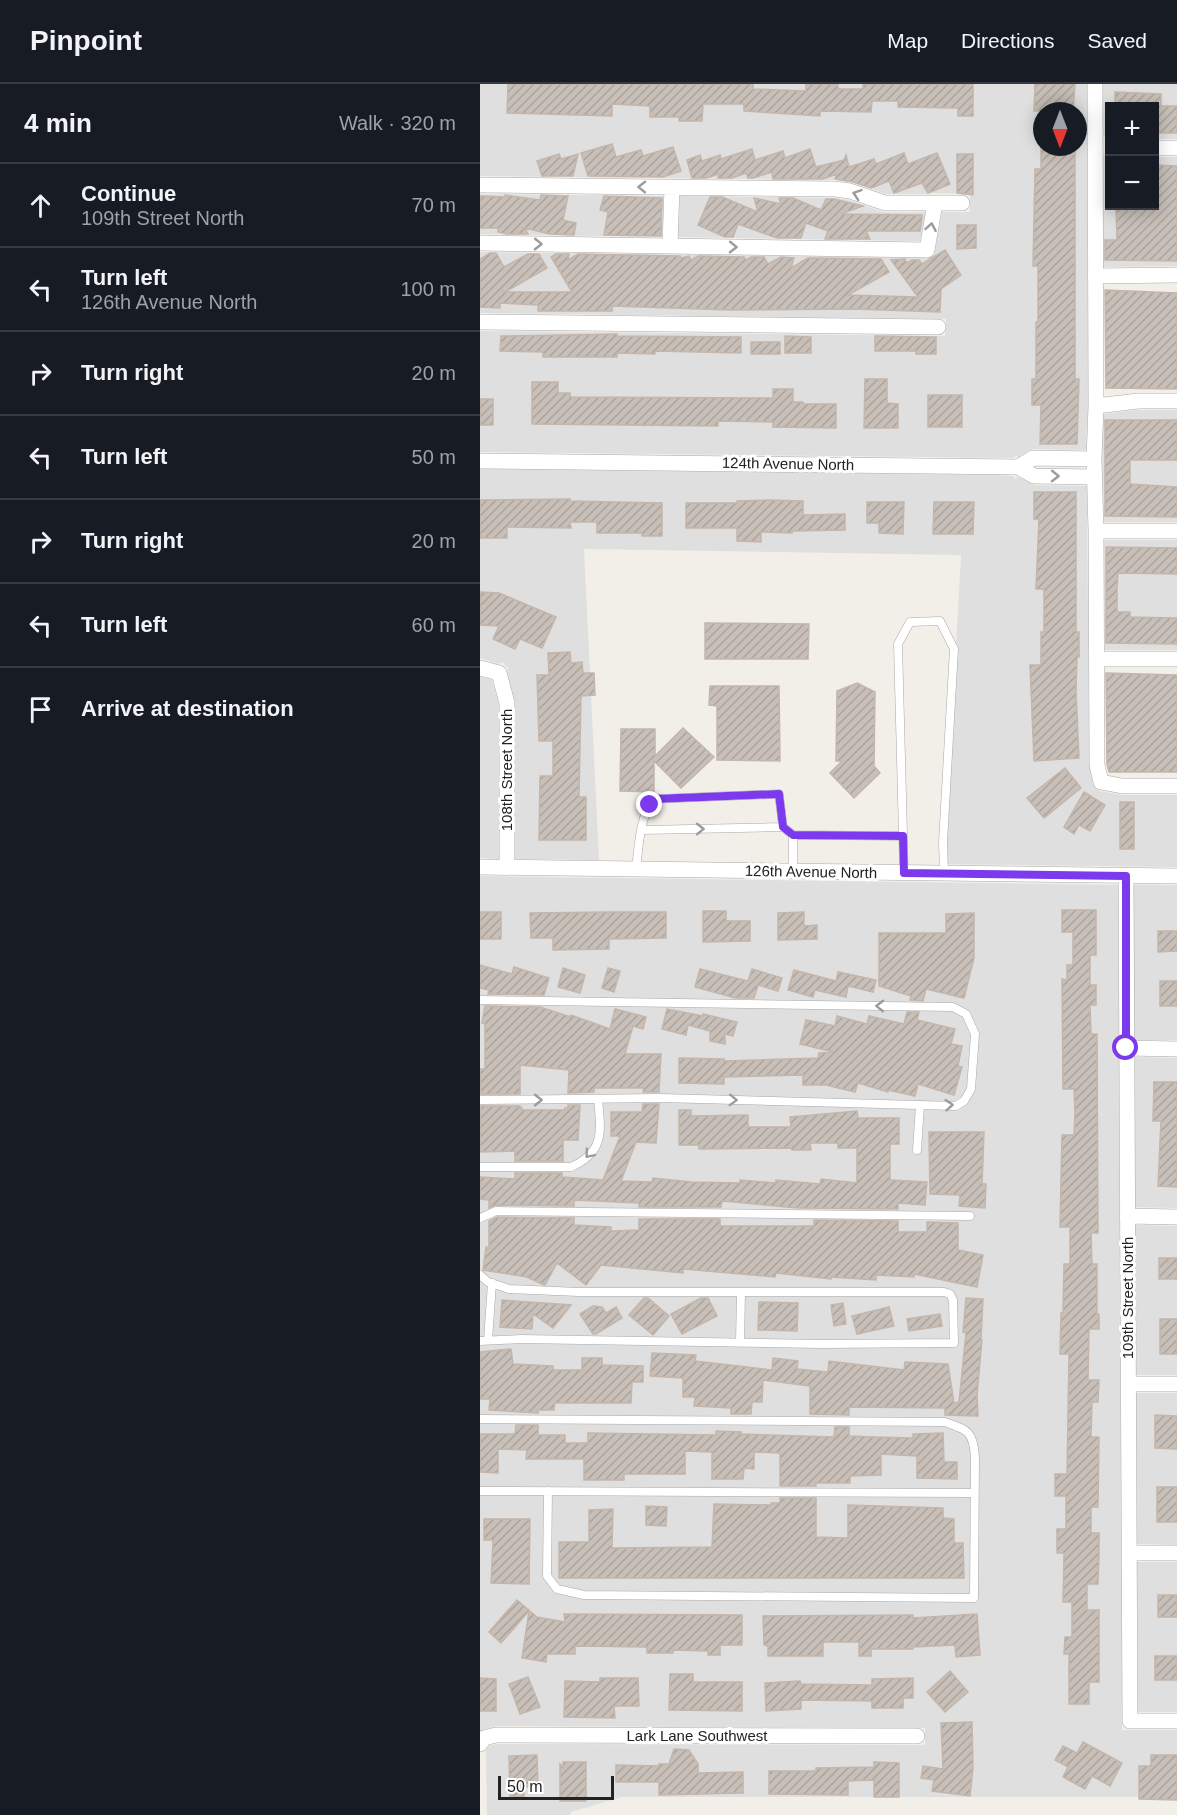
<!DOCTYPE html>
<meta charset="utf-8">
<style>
:root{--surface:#171b24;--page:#242831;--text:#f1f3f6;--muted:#9ea1a6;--line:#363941}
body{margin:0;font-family:Arial,sans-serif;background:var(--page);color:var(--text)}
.controls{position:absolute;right:18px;top:18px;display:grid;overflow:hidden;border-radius:0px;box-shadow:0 3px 15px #0003}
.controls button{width:54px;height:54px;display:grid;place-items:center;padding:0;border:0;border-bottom:2px solid var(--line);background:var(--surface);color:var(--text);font:30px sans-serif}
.compass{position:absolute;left:553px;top:18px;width:54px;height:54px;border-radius:50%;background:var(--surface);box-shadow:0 3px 15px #0003;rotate:180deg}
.scale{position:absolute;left:18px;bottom:15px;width:116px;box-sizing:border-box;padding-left:6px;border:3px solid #222;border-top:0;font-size:16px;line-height:21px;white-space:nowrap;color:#222;-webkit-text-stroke:4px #fff;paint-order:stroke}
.stop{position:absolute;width:18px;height:18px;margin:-14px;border:4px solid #7c3aed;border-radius:50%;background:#fff}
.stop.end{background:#7c3aed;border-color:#fff;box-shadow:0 2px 6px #0008}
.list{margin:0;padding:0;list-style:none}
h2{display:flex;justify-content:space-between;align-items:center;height:78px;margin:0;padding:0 24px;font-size:26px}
h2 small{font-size:20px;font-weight:400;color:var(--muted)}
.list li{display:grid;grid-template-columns:39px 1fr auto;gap:18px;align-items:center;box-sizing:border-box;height:84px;padding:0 24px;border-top:2px solid var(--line)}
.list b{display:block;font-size:22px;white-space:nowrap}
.list p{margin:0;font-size:20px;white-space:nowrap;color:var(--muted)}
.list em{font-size:20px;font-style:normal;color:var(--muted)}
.icon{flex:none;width:33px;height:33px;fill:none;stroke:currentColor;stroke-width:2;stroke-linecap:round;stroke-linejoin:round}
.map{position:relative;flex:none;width:697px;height:1731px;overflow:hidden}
header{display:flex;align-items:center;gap:36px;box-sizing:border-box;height:84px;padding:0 30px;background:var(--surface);border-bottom:2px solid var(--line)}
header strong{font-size:28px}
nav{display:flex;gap:33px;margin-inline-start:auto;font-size:21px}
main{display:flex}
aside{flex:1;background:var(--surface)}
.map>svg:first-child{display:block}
</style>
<header>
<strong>Pinpoint</strong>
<nav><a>Map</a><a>Directions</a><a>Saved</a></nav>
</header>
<main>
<aside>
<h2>4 min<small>Walk · 320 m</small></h2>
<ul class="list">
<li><svg class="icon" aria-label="ahead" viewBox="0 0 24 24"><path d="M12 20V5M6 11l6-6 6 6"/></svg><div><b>Continue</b><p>109th Street North</p></div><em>70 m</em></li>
<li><svg class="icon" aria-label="left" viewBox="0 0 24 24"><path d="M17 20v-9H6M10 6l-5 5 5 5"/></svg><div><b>Turn left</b><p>126th Avenue North</p></div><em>100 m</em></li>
<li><svg class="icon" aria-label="right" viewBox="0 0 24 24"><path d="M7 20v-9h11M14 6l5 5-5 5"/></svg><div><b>Turn right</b></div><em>20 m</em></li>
<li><svg class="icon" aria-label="left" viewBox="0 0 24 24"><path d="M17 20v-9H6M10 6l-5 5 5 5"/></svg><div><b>Turn left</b></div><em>50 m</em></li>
<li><svg class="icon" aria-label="right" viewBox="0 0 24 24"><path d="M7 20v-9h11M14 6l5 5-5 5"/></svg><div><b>Turn right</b></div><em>20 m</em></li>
<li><svg class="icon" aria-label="left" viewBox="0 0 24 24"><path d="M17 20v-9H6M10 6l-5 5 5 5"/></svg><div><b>Turn left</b></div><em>60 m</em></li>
<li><svg class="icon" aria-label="arrive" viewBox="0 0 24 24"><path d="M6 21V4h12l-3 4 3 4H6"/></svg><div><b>Arrive at destination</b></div></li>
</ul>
</aside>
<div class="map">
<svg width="697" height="1731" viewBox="0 0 697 1731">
<defs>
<pattern id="building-hatch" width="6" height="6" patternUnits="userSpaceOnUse" patternTransform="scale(1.5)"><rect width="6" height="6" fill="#c7bfb8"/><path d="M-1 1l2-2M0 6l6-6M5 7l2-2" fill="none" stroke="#aba49e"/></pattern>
</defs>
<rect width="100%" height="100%" fill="#f2efe9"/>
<path fill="#e0dfdf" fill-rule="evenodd" d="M0,0H607L608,322L606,366L552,365L538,373L536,371L534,374L0,368V247L465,252L466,235L0,229V168L447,174L455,167L462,128H490V110L450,109L449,110H406L373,98L356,96L0,92ZM562,27H598V63H562Z
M623,0H697V55H675L674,22H630L629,53H623Z
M623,70L629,71L630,122H674L675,73H697V182L623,183Z
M0,110L184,112L182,153L0,150Z
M200,112L355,114L369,116L403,128H446L440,157L198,153Z
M658,326H697V438H624L622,375L623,330Z
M0,385L517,391L534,392L535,395L538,393L554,401L607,402L609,681L613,700L620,707L642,711H697V783L464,780L481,471L104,465L119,776L35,775V619L27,589L28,583L25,582L24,578L18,580L0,574Z
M624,456H697V566H625Z
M0,593L12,596L19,621V775L0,774Z
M0,792L638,801L642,1646H697V1713H142L91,1728L90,1731H7L6,1665L9,1662L16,1660L445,1661V1644L16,1642L0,1647Z
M654,801H697V956H654Z
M654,973L697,974V1124L655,1123Z
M655,1141L697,1142V1291H656Z
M656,1309H697V1461L657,1460Z
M657,1478H697V1628H658Z"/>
<path fill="url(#building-hatch)" stroke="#c4b6ab" stroke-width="1.5" d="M28,0H273V5L326,7V0H358V5H383V0H493V32H478V24L418,23V17H392L391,28L340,27V32L264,27V20H223L222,37H199V33H170V22L132,20V32L27,29Z
M555,0H595L593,27H554Z
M635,8L681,10V22H697V49H675V22H635Z
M132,60L136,73L161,66L163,72L193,63L201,87L183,93L108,92L101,69Z
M561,63H595V295H599L597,360H560L561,321H552V295H556V238H558V182H553L555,85H561Z
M272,65L275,76L303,67L305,74L330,65L336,83L364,76L366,71L369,83L394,75L396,80L424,69L428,80L457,69L470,100L448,109L442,99L414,109L409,97L391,104L373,98L355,95L357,90L343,95H293L292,88L273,94H268L266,89L252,94H238L239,90L226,94H212L207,76L220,71L222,77L240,71L241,75Z
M79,70L81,75L98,70L93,92H62L57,77Z
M477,70H493V111L477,109Z
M675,81L697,82V177L625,176V156H637L636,122H675Z
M25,111L60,116L61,111L88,112L83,136L96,139L94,151L70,150L45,144L48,150H27L18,148V144H0V112L25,113Z
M124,112L182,114L181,152L124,151L128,128L120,126Z
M230,113H242L278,128L274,114L301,120L299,114H313L341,126L346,115H354L383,122L361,130L442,131V134L440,147H386L390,155H345L348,147L326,139L321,154H297L258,140L253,153H245L218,141Z
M477,141H496V164L477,165Z
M465,166L481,191L461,205L460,228L374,225L250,226L132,222V227H58V221L20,219V224L0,223V175L10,169H16L24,183L48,170H59L67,184L25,208H92L71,173L76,170H89L88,176L98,170L200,172L201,174L209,172L211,176L218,172L264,173L266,176L271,173H284L288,180L301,173L314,174L311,184L328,174L401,175L409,188L368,211L438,213L411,176L425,175L427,179L432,176H439L442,180Z
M625,206L697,209V305L626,304Z
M137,250V252L261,253V269L175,267V270L137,269V273H63V268L20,267L21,252Z
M305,252L331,253V269H305Z
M395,252L456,253V270H436V267H395Z
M271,258H300V270H271Z
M385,295H407V319L418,320V344H384Z
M52,298H78V309H90V313L293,314V305H313V318H323V320H356V344L293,343V338L238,337V342L52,340Z
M448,311H482V343H448Z
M0,315H13V341H0Z
M625,336H697V376H650V400L697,403V433L625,432Z
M554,408H596V548H599V573H597L596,608L599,674L554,677L550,581H561V548H564V505H556L559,435H554Z
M90,415V417L182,419V452H162V449H117V438H90L91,444L27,443V454H0V416Z
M290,416L323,417V431L365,430V446L312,447V449L281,448V458L257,457V444H206V419H257V417Z
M387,418H424L423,450L399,449V439H387Z
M454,418H494L493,450H453Z
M626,463L697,464V490L638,489L637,504V528H650V533L697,534V560L626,559Z
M0,508L19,509L76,533L62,564L40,555L35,565L13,555L19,542L0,541Z
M225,539L329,540L328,575H225Z
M90,568L91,579L102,578L103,589H114L115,611L101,612L99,713H106V756H59L60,692H73V657H59L57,591H69L68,569Z
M626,589L697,591V688H629L627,680Z
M377,599L395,608L394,682L400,689L374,714L350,689L362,677H356L357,607Z
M230,602H299L300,677L237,676V622L229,621Z
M203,644L234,673L201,704L174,677V708L140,707L141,645H175V672Z
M585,684L601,704L564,734L547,714Z
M604,708L625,721L610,747L599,741L594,750L584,743Z
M640,718H654V765H640Z
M582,826H616V871H610V901H616V921H610L611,950H617L618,1149H611L612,1180H617V1230H619V1245H609L608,1296H619L618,1318H612L611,1353H619L618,1423H611V1449H619V1470L618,1500H607V1526H619V1598H609V1620H589V1570H584L585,1553H592V1518H583L584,1469H577V1445H586V1412H575V1390H587L589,1270H580L581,1229H583L584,1180H590V1143H580L582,1051H594L595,1029L594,1005H583L582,895L587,896V881H593V848H582Z
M223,827H246V837H270V857L223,858Z
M0,828H21V855H0Z
M129,828H186V854L129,855V865L73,866V854H51L50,829Z
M324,828V842L337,841V855L298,856V829Z
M494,829V874L484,914L446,905L443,917L430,916L431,912L399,902V849H466V830Z
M678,847H697V867L678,868Z
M0,881L32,890L34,883L69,894L64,911L8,910L9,906L0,904Z
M83,884L105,891L100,909L78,903Z
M128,884L140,887L134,908L122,904Z
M220,885L268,897L272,885L302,894L298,907L278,901L274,914H255L215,903Z
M314,886L356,897L358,888L396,896L393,908L368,902L366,913L335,906L333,913L308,906Z
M680,897H697V922H680Z
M5,922L60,923L91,933V931L130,945L135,925L166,933L163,945L153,942L145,970H181L179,1008H163L164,1004H114V1008L88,1009L89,986L40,981V1010H1L0,985H5V940L2,939Z
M187,925L223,932V930L257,938L253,952L245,950V960L230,957V947L208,941L206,951L182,945Z
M427,928H439L437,936L475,945L471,960L482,962L478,982L482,983L474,1011L438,1000L435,1012L408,1006V1008L378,999L375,1008L346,1001H323V991L244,993V1000L199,999V974L244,975V977L338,974L339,969L353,968L320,960L326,936L355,942L357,932L387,940L389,932L424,940Z
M674,998H697V1103L678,1102L681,1037H673Z
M163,1020H179L176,1059L156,1058L141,1097L172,1098L173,1094L211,1098L260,1099V1096L296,1099V1096L340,1100L341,1095L377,1099V1064H358V1059H330L331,1066H312L311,1064L219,1065V1061H199V1026H211V1032L268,1031V1043H311L310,1033L377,1027L378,1034H419V1060H410V1096L447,1098L445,1121L418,1119V1125L318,1124L242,1117L241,1123H159V1119L94,1116V1122L16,1121L9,1124V1116L0,1115V1093L35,1095V1089H82V1093L123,1096L140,1052H131V1028H162Z
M88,1021H100L98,1056H83V1077H35V1067L0,1068L1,1022H40L43,1026H85V1024H88Z
M449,1048H504L502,1100H506L505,1124L479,1122L480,1111L450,1110Z
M17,1133L94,1134V1141L131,1143V1147L159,1146V1135H240V1142H334V1136L418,1137V1148H447V1138L478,1139V1166L503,1171L497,1203L434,1190V1193L396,1191V1196L351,1193V1195L296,1189L295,1193L203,1185V1189L121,1181L106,1201L77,1179L65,1201L62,1200L47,1193L3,1186L6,1163L9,1164V1137Z
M679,1174H697V1195H679Z
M164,1214H168L189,1232L173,1251L149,1231Z
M221,1214H228L237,1232L202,1250L191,1230Z
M486,1214L503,1215L501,1256H502L497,1311L498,1332L465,1331V1324L369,1323V1331L330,1330V1302L283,1296L282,1318H272L271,1330H251V1324L214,1322L215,1313H203V1294L170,1292L172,1269L216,1271L215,1277L292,1286L293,1274L318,1277L317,1285L348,1288L349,1277L424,1286L425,1278L468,1280L474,1319L479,1318L486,1249L483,1248Z
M22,1216L34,1217L91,1221L73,1244L53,1230L52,1245L20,1243Z
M279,1218L318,1219L317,1247L278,1246Z
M363,1219L366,1240L354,1242L351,1221Z
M113,1222L122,1223L126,1229L136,1223L142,1234L116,1250H113L100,1230Z
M409,1223L414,1242L377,1250L372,1232Z
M460,1230L462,1242L429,1247L427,1235Z
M680,1235H697V1270H680Z
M31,1265L33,1280L73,1282V1286H102V1274H122V1281L163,1282V1298H152L151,1319H75L74,1326H58V1329L9,1326L10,1315H0V1268Z
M675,1331L697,1332V1365L675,1364Z
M36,1341H58V1351H85V1359H108V1349L236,1351V1347L261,1348V1350L354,1353L355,1343H369V1352L396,1353L433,1354V1350L463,1349L464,1378H477V1395L437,1394V1372L401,1370V1391L370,1392V1399H336V1402H300V1369L274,1368V1385L264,1384L263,1395H232V1368L205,1367V1390H144V1396H104V1375H46L47,1366L18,1365V1389L0,1388V1350H35Z
M677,1403H697V1438H677Z
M300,1414H336V1453L368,1454V1421L463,1424V1434L474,1435V1459H483L484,1494H79V1458H109V1426L133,1425L132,1464L232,1463L234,1420L291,1421V1419H300Z
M166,1422L187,1423L186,1442L166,1441Z
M4,1435H50L49,1500L11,1499L13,1456H4Z
M678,1511H697V1533H678Z
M37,1516L57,1533L85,1538L84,1530L262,1531V1561H240V1571H228V1567L193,1566V1569H167V1563L95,1562V1570H67L66,1578L42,1574L49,1527L21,1559L9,1548Z
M497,1530L500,1571L476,1573L475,1561L433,1563V1565H391V1572H379V1558H343V1572H288V1562L284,1561L283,1532L433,1531V1534Z
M675,1572H697V1596H675Z
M470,1587L488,1608L465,1628L447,1608Z
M190,1590H213V1598H262V1627L189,1626Z
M48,1593L60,1623L40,1630L29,1600Z
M0,1594L16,1595V1627H0Z
M120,1594H158L159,1622H134L135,1634L84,1633L85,1597L120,1598Z
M433,1594V1614H423V1624H392V1617L321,1616V1625L286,1627L285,1599L320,1597L321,1600L392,1601V1595Z
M492,1638L493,1684L490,1712L452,1707L454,1696L441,1694L443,1682L463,1685L461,1639Z
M603,1658L642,1679L630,1702L612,1692L605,1705L583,1693L588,1683L575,1676L583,1662L597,1669Z
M194,1665L209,1666L218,1680V1689L263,1688V1709L179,1711V1698H136V1681L179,1682V1680H189Z
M57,1671L58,1702L44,1703V1713H30L29,1672Z
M671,1671H697V1716L659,1715V1682H671Z
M83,1678H106V1717H80V1680L83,1684Z
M394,1678L419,1679V1713H394V1696L368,1697V1711L289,1710V1687H336V1684L394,1683Z"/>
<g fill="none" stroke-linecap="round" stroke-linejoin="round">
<g stroke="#a9a9a9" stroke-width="9">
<path id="lane" d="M162,746L303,743L313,751
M156,785C159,763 159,733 174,715L299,710L303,743
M313,787V751L423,752
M424,789L418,560L430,538L460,537L474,565L463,758L464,789
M0,916L473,923L486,930L495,950L491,1005L484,1017L476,1022L180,1014L0,1016
M437,1066L440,1021
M0,1083H91C125,1068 121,1047 118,1015
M0,1134L16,1127L490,1132
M0,1191L8,1198L29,1205L99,1208H464L470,1210L473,1216L474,1259L341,1260L41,1255L0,1257
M8,1256L12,1199
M260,1259L261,1208
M0,1335L465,1338C488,1346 493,1347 495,1373L494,1514L104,1511L77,1505L67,1492L68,1407
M0,1407L494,1409"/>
</g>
<g stroke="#a9a9a9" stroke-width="16">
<path id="street" d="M615,0L616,322L614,375L616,447L617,681L621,698L642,702H697
M674,64H697
M0,101L355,105L370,107L405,119H482
M0,159L447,166L455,119
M190,162L192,103
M615,192L697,191
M0,238L458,243
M616,322L658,317H697
M0,377L538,383L553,374L614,375
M538,383L554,392L614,393
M616,447H697
M617,575H697
M0,584L19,589L27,619V783
M0,783L697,792
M646,792L650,1637H697
M647,964L697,965
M647,1132L697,1133
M648,1300H697
M649,1469H697
M0,1660L4,1654L16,1651L437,1652"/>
</g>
<use href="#lane" stroke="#fff" stroke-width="8"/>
<use href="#street" stroke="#fff" stroke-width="15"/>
</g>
<defs><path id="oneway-chevron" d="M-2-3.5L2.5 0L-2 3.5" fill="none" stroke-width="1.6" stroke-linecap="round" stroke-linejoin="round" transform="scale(1.5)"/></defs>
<g stroke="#9c9c9c">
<use href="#oneway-chevron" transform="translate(162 103) rotate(-179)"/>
<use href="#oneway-chevron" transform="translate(377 110) rotate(-161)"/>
<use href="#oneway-chevron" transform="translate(451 143) rotate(-80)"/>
<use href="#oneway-chevron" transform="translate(58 160) rotate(1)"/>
<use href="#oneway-chevron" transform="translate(253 163) rotate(1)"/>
<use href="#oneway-chevron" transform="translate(575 392) rotate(1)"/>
<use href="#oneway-chevron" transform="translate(220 745) rotate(-1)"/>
<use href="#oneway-chevron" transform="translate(400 922) rotate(-179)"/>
<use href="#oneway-chevron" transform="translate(58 1016)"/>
<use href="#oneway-chevron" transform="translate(253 1016) rotate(2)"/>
<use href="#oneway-chevron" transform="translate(469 1021) rotate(-4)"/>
<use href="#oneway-chevron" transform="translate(109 1070) rotate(130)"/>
</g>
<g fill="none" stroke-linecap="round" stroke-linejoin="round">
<path stroke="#7c3aed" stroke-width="8" d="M170,721L174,715L299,710L303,743L313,751L423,752L424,789L646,792V964"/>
</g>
<g text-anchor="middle" stroke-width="6" stroke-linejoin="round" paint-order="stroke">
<g font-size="15" fill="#222" stroke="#fff">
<text transform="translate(308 380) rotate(1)" y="5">124th Avenue North</text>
<text transform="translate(27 686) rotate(-90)" y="5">108th Street North</text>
<text transform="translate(331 788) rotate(1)" y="5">126th Avenue North</text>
<text transform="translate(648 1214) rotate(-90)" y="5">109th Street North</text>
<text x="217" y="1657">Lark Lane Southwest</text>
</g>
</g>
</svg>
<div class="controls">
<button>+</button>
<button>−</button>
</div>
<svg class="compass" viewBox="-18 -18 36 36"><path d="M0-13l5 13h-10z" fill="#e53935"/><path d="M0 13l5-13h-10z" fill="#9ea1a6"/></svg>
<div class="scale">50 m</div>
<div class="stop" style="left:646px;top:964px"></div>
<div class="stop end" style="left:170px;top:721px"></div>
</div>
</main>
